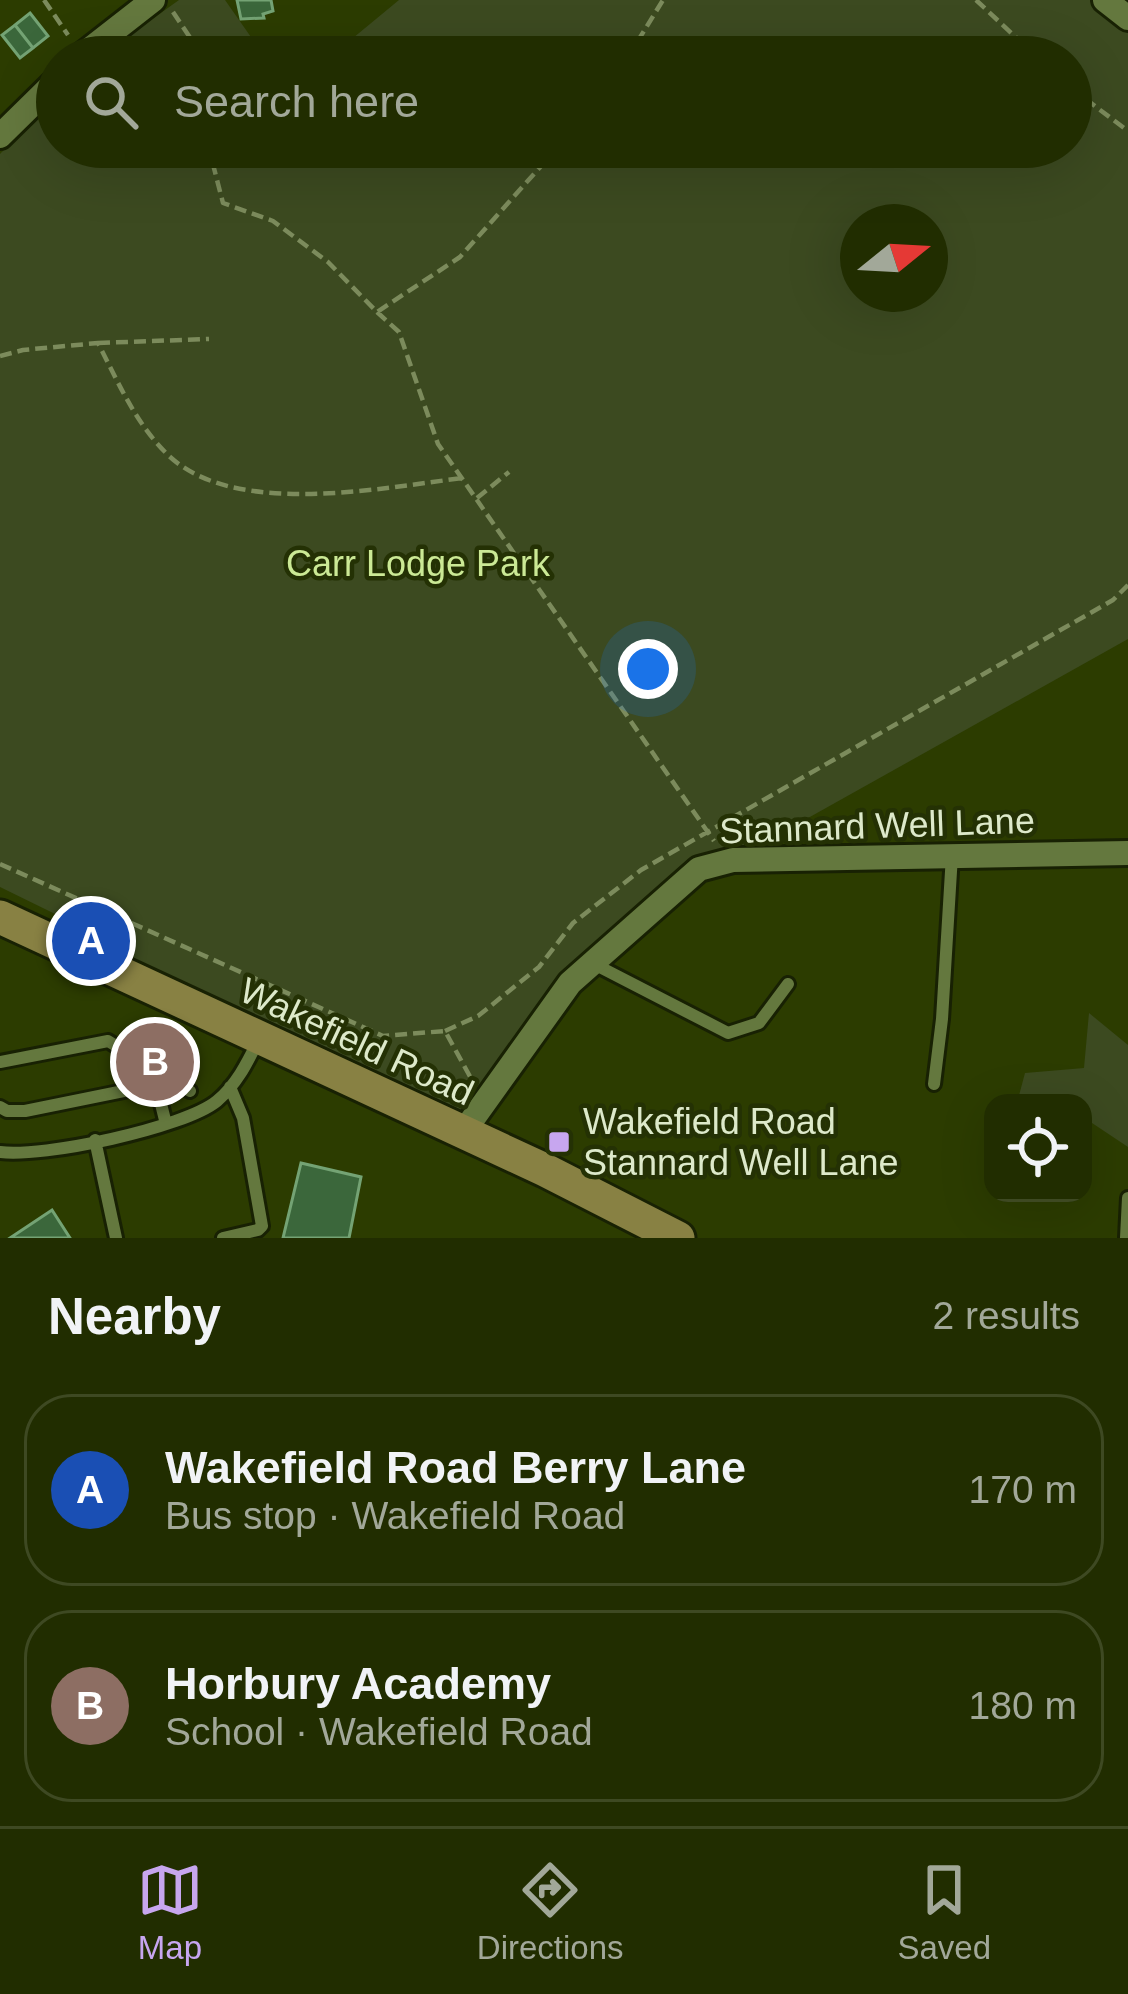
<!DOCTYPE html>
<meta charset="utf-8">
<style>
:root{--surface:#212d00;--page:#2d390f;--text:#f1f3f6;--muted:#a2a899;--line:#3e4922;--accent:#c7a6ef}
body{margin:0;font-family:Helvetica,sans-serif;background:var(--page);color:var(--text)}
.controls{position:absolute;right:36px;bottom:36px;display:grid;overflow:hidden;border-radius:24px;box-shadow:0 12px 48px #0002}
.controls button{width:108px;height:108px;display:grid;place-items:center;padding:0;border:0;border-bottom:3px solid var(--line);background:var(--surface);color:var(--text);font:60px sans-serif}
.compass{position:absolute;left:840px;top:204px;width:108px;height:108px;border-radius:50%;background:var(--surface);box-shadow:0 12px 48px #0002;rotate:72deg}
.you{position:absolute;left:648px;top:669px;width:42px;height:42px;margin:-30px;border:9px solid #fff;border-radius:50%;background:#1a73e8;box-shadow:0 0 0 18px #1a73e833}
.badge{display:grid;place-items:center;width:78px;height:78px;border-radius:50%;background:var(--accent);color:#fff;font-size:39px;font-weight:700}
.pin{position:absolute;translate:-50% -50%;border:6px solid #fff;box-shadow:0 3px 12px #0006}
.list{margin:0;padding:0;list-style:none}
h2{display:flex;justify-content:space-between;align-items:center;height:156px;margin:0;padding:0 48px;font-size:51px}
h2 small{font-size:39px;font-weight:400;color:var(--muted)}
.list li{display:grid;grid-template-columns:78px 1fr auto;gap:36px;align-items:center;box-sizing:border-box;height:192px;margin:0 24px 24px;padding:0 24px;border:3px solid var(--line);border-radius:48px}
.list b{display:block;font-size:45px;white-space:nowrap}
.list p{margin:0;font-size:39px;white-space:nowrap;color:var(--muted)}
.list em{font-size:39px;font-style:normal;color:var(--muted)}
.icon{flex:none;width:66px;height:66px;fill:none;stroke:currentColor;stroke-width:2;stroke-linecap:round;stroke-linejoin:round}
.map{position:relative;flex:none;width:1128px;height:1238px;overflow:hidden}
.search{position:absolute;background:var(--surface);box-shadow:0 12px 48px #0002;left:36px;right:36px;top:36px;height:132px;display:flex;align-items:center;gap:30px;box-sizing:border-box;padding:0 42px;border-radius:66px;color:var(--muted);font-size:45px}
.sheet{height:588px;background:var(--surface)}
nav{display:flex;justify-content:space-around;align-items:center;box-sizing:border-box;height:168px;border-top:3px solid var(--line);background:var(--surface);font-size:33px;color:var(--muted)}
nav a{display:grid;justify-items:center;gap:6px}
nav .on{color:var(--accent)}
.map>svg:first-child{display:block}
</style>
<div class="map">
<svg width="1128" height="1238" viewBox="0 0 1128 1238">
<rect width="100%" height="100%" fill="#2c3c00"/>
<path fill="#3c4a20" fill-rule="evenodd" d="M179,0H225L265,57H99Z
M399,0H1105L1128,18V639L733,860L699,869L570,983L462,1134L181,1001L98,935L0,887V154L57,96V147H1071V57H330ZM858,222H930V294H858Z
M1089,1013L1128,1045V1147L1083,1117V1103H1017L1025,1073L1084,1068Z"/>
<path fill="#3b673b" stroke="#74a374" stroke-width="3" d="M237,0H271L273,11L263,14L264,18L241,19Z
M30,13L48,36L33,48L15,25Z
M15,25L33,48L20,58L2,35Z
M301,1163L361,1177L349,1238H283Z
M52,1210L70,1238H10Z"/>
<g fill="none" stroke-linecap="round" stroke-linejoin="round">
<g stroke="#182103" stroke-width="18">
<path id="lane" d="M592,963L728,1033L759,1023L788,984
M0,1062L108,1041L190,1091
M156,1084L166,1124
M934,1084L942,1019L952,855
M0,1107L7,1111H25L173,1081
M95,1140L116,1238
M0,1152C42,1158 184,1128 217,1101C237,1084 247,1063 259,1039
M223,1238L258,1230L262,1226L243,1118L230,1087
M1126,1238L1128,1198"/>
</g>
<g stroke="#182103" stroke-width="30">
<path id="street" d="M1105,0L1128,18
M80,57L153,0
M0,136L57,80
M462,1134L570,983L699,869L733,860L1128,853"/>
</g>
<g stroke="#182103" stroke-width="39">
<path id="secondary" d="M0,917L545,1170L678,1238"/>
</g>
<path stroke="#7c8b5c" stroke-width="4.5" stroke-dasharray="12 6" stroke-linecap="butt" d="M44,0L68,35
M976,0L1037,57
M173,12L203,57
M628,57L663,0
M1071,88L1128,131
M212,147L209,149L223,203L273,221L328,262L377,312L460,257L558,147
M377,312L399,332L438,444L714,841
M98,343L209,339
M0,356L23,350L98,343C118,382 135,422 166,453C231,519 380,488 463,478
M477,498L509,472
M0,864L383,1036L445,1031L473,1082
M445,1031L478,1016L539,967L573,923L641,870L1113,600L1128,585"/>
<use href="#lane" stroke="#64783e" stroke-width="12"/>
<use href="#street" stroke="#64783e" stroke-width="24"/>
<use href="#secondary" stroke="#888143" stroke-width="33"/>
</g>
<rect fill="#c7a6ef" stroke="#243104" stroke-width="4.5" x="547" y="1130" width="24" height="24" rx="6"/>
<g text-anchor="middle" stroke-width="9" stroke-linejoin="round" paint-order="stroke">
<g font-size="36" fill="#cbe995" stroke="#243104">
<text x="418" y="576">Carr Lodge Park</text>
</g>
<g font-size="36" fill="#dde9ca" stroke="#243104">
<text transform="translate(877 825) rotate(-2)" y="13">Stannard Well Lane</text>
<text transform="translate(357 1041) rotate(25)" y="13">Wakefield Road</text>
</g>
<g font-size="36" fill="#dde9ca" stroke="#243104" text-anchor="start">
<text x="583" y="1134">Wakefield Road<tspan x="583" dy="41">Stannard Well Lane</tspan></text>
</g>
</g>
</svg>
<div class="controls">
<button><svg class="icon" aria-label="locate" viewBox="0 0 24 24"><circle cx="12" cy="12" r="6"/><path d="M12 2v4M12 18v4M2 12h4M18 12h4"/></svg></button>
</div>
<svg class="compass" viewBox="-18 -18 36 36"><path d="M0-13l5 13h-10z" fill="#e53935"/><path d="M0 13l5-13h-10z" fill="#a2a899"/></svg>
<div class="you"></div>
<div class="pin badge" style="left:91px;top:941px;background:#1a4fb4">A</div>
<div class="pin badge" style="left:155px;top:1062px;background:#8d6e63">B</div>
<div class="search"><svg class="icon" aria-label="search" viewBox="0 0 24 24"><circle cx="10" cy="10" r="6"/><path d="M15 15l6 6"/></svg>Search here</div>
</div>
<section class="sheet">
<h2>Nearby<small>2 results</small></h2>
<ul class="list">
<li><span class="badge" style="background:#1a4fb4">A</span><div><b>Wakefield Road Berry Lane</b><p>Bus stop · Wakefield Road</p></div><em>170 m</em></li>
<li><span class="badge" style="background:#8d6e63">B</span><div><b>Horbury Academy</b><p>School · Wakefield Road</p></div><em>180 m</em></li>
</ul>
</section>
<nav>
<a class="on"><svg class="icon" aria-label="map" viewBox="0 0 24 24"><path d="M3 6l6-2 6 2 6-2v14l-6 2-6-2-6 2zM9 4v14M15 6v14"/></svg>Map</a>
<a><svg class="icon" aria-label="directions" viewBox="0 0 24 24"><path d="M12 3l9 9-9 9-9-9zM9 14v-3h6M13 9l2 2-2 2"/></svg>Directions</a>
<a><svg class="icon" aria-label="saved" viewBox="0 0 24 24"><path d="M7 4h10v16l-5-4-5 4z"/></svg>Saved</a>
</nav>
